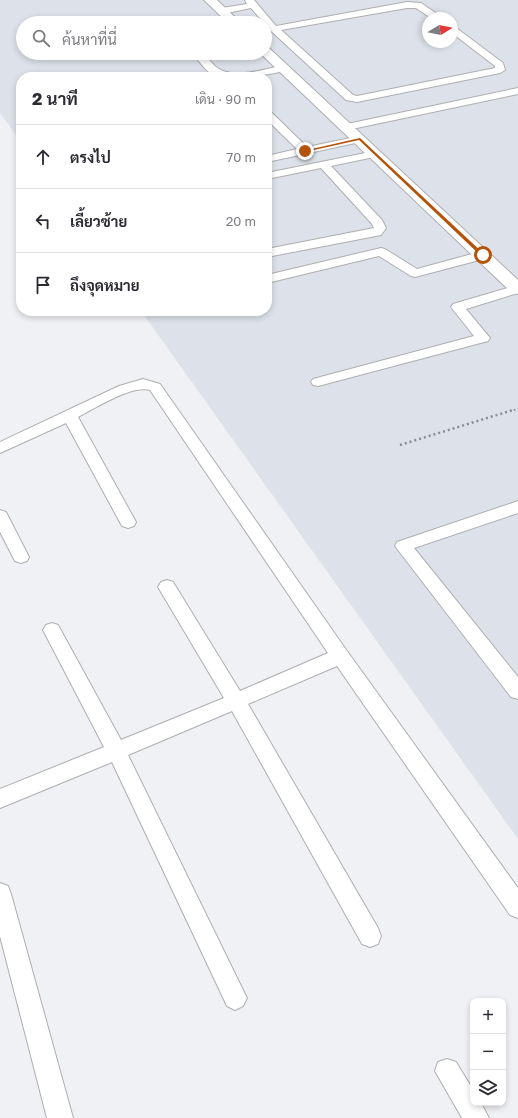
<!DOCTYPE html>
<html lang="th">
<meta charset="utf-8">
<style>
:root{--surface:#fff;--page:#f2f2f3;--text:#2b2b33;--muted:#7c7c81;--line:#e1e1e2}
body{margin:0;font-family:"Golos Text",Sarabun,sans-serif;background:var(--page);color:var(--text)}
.controls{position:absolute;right:12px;bottom:12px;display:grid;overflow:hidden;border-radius:8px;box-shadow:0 2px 6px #0003}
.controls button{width:36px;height:36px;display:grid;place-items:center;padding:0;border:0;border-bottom:1px solid var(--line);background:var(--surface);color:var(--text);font:20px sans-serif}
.compass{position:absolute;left:422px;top:12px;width:36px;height:36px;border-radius:50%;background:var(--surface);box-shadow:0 2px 6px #0003;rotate:80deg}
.stop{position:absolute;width:12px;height:12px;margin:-9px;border:3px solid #b45309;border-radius:50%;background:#fff}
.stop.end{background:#b45309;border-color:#fff;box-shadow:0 1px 4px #0008}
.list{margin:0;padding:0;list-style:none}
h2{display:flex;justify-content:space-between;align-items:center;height:52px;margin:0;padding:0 16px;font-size:17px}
h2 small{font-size:13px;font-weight:400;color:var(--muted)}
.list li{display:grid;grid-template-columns:26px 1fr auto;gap:12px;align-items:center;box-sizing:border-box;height:64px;padding:0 16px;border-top:1px solid var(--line)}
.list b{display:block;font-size:15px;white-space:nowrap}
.list em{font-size:13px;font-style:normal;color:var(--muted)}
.icon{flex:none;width:22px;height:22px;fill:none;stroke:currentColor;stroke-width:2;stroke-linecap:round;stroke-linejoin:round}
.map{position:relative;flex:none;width:518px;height:1118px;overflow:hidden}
.search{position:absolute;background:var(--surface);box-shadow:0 2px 6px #0003;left:16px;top:16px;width:256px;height:44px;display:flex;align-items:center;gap:10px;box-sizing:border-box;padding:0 14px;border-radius:22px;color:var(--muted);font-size:15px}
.panel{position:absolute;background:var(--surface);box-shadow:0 2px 6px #0003;left:16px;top:72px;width:256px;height:244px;border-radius:16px}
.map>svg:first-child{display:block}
</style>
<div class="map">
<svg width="518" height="1118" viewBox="0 0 518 1118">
<rect width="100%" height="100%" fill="#f0f1f4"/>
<path fill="#dde2ea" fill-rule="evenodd" d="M0,0H518V839L141,311H267V77H21V142L0,113ZM428,18H452V42H428ZM23,23H265V53H23Z"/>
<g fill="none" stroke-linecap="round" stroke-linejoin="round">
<g stroke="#adaeb0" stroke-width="2">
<path id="lane" d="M245,0H254L276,26L407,2L421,3L440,16L441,18H431L416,8H407L281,30L353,95L357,96L495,68V66L452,33V26L455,27L503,63L505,70L500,73L357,102L346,100L271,31L251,8L222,14L218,11L222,8L247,4Z
M200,53C207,55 212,65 219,69C235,79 266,69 284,65L289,68C282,75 229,79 218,77C208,74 201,64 195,56Z
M518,88V94L347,130L342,127L347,124Z
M267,111L271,112L307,147L360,136L365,139L360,142L267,162V156L297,149L267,120Z
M375,151L379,152L380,154L379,156L331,166L382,220L386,228L381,235L267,257V249L374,228L372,224L321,168L267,179V173Z
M381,248L385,249L417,269L483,251L487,252L489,255L487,258L415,277L411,276L379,256L267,283V275Z
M518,285V293L466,309L490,338L488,341L318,386L313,385L311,382L313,379L474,336L451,307L453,304Z
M143,379L160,384L347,651L518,888V918L510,915L337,666L248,704L378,928L381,936L378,944L370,947L362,944L232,711L128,755L243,990L247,998L243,1006L235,1010L227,1006L112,762L0,808V789L104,747L43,630L46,625L52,623L58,625L121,740L224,698L161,592L158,587L161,582L167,580L173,582L240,691L328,653L150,390C131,385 96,408 78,417L136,522L134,526L128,528L122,526L66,423L0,453V442L119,386Z
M518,501V513L414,548L518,677V699L511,697L395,546L397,542Z
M0,510L6,512L8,516L29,557L27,561L21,563L15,561L0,532Z
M0,883L8,886L11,894L73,1118H47L0,936Z
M447,1059L456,1062L473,1090V1103H481L489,1118H462L435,1071L438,1062Z"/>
</g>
<g stroke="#adaeb0" stroke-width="2">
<path id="street" d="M204,0H217L241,23H228Z
M265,47L269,48L518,280V294L512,293L261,54L265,53Z"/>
</g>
<path stroke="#8b8c8e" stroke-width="2" stroke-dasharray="1.5 2.5" stroke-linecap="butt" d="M510,411L518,409"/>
<path stroke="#8b8c8e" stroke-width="2.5" stroke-dasharray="2 3" stroke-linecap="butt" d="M400,445L513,410"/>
<use href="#lane" fill="#fff" fill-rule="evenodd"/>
<use href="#street" fill="#fff" fill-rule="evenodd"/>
</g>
<path fill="#b45309" d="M360,138L484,254V256H481L359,140L305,152L303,151Z"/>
</svg>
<div class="controls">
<button>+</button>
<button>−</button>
<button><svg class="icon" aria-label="layers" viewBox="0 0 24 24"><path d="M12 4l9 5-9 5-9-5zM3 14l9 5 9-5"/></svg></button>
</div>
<svg class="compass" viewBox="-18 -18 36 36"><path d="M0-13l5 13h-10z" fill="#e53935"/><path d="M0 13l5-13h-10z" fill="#7c7c81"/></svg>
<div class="stop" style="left:483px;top:255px"></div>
<div class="stop end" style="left:305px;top:151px"></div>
<div class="search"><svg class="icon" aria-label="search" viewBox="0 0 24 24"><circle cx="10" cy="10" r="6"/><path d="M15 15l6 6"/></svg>ค้นหาที่นี่</div>
<section class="panel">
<h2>2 นาที<small>เดิน · 90 m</small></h2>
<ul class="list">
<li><svg class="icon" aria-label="ahead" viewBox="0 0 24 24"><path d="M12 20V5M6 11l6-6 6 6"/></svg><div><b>ตรงไป</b></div><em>70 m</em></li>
<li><svg class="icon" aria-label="left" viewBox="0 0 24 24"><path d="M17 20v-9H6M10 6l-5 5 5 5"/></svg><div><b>เลี้ยวซ้าย</b></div><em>20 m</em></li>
<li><svg class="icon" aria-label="arrive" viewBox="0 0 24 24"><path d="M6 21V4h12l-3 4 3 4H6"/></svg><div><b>ถึงจุดหมาย</b></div></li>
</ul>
</section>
</div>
